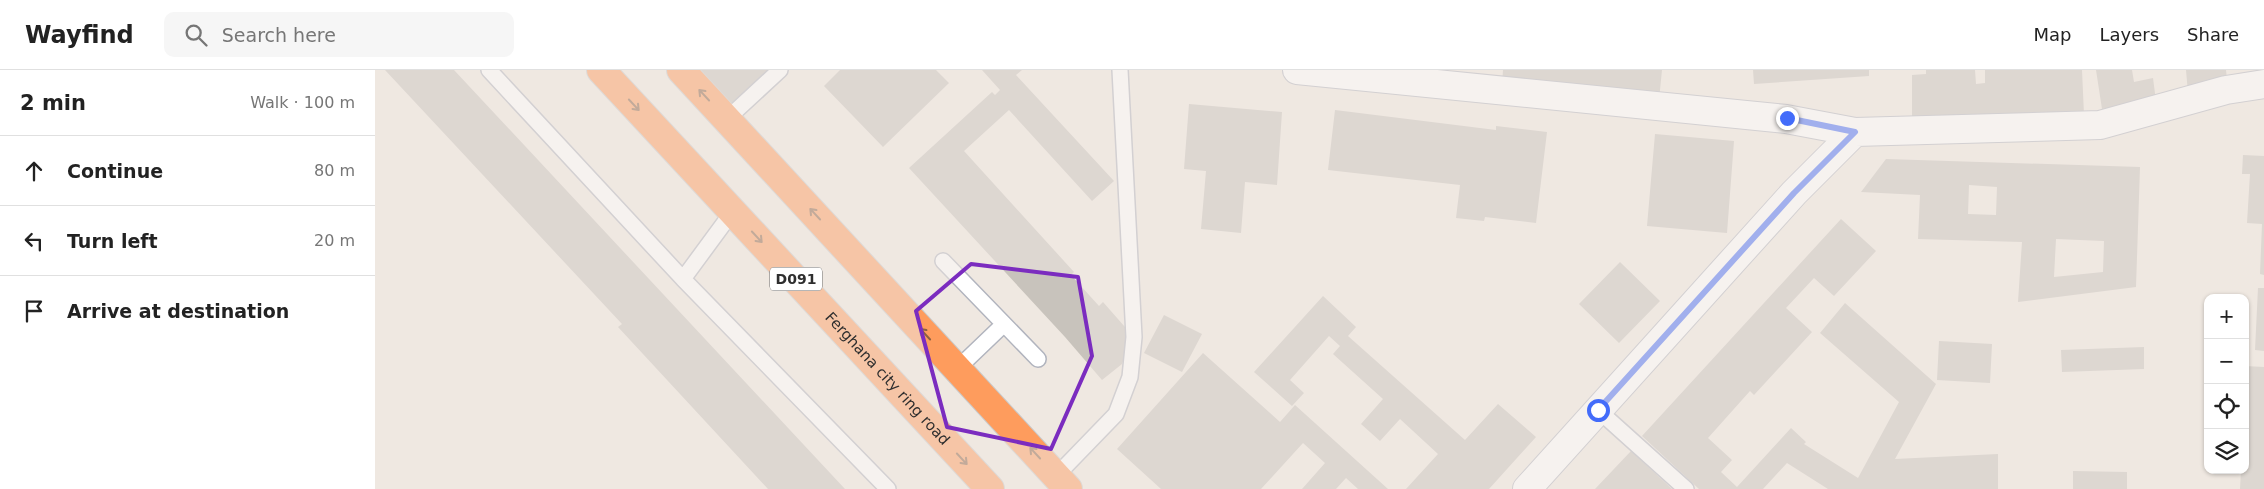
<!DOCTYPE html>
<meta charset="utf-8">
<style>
:root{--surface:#fff;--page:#f6f6f6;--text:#222;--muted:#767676;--line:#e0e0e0}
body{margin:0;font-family:"DejaVu Sans",sans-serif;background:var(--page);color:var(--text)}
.controls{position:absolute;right:15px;bottom:15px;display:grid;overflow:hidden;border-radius:10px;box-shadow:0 1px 4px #0004}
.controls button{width:45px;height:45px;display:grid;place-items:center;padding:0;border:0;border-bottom:1px solid var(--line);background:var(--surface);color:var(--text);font:25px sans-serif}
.stop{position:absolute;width:15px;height:15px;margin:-11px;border:4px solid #436cfa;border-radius:50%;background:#fff}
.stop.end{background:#436cfa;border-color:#fff;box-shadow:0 1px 5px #0008}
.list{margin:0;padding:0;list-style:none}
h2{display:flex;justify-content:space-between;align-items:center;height:65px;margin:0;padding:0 20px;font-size:21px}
h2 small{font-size:16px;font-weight:400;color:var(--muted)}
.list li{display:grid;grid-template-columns:32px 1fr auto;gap:15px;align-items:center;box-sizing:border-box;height:70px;padding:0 20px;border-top:1px solid var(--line)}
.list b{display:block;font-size:19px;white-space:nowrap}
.list em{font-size:16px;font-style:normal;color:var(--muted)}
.icon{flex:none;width:28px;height:28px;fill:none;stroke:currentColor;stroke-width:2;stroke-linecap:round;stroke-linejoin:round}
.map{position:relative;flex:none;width:1889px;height:419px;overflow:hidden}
header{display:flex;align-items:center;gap:30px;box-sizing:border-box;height:70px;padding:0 25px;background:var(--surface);border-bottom:1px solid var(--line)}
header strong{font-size:24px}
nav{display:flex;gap:28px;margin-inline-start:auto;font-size:18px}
.search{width:350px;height:45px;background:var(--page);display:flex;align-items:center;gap:12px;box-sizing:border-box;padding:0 18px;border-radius:10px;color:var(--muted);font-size:19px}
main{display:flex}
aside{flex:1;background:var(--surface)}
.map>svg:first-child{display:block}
</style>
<header>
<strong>Wayfind</strong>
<div class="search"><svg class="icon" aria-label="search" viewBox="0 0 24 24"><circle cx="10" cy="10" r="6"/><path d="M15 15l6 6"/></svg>Search here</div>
<nav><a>Map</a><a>Layers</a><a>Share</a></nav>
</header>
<main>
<aside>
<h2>2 min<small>Walk · 100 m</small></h2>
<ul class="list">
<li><svg class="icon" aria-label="ahead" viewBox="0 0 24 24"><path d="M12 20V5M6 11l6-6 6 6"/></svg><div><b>Continue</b></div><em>80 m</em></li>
<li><svg class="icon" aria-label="left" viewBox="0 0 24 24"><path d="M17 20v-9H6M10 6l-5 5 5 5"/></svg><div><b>Turn left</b></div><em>20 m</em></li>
<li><svg class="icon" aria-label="arrive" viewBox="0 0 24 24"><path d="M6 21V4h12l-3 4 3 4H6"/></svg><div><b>Arrive at destination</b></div></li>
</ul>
</aside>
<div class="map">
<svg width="1889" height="419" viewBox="0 0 1889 419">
<rect width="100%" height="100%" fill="#efe8e1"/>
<path fill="#c8c3bc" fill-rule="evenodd" d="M10,0H79L470,419H393L243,257L247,254Z
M318,0H394L352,38Z
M465,0H561L574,13L508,77L449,16Z
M607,0H647L641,5L739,111L717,131L634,40L589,81L699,202L696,205L724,236L728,232L757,265L747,294L727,310L690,267L534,98L617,22L620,25L625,20Z
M1128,0H1287L1284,30L1127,15Z
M1378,0H1494V6L1379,14Z
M1551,0H1600L1601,14L1610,13V0H1707L1709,45L1537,54V5L1551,4Z
M1721,0H1757L1759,12L1778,8L1781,31L1727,39Z
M1811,0H1851L1853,19L1813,23Z
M814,34L907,42L902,115L870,112L866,163L826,159L831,101L809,99Z
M960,40L1121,60V56L1172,62L1161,153L1110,147L1109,151L1081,148L1085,115L953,100Z
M1280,64L1359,71L1352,163L1272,156Z
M1868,85L1889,86V205L1885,204L1887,154L1872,153L1875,104H1867Z
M1511,89L1765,97L1761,217L1643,232L1647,172L1543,169L1545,125L1486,122ZM1594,115L1622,117L1621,145L1593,144ZM1681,169L1729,171L1728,202L1679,207Z
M1466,149L1501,181L1459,226L1439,208L1411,238L1437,262L1379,325L1375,321L1333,368L1357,390L1346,402L1362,417L1416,358L1431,372L1429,374L1483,408L1524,332L1445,263L1470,233L1561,314L1520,389L1623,384V419H1453L1412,393L1388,419H1324L1267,366Z
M1245,192L1285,231L1244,273L1204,234Z
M1883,218H1889V281L1880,280Z
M948,226L981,257L973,266L1090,370L1123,334L1161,367L1114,419H1031L1063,384L1025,349L1005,371L986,354L1008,329L958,284L965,276L954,266L915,310L929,323L917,336L879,302Z
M789,245L827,264L807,302L769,283Z
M1564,271L1617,274L1615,313L1562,310Z
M1769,277V299L1687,302L1686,280Z
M828,283L905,352L920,335L1013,419H983L971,408L961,419H927L950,393L928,373L886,419H786L742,379Z
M1870,296L1889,297V419H1865L1866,400H1870Z
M1256,381L1297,419H1220Z
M1698,401L1752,402V419H1698Z"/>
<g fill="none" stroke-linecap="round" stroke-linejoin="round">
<g stroke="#b1b4be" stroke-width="18">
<path id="lane" d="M114,0L308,209L513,419
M352,49L405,0
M568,191L663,289
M308,209L358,141
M582,299L629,254
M1223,340L1311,419
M681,406L741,344L755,307L759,267L745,0"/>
</g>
<g stroke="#b1b4be" stroke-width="30">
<path id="street" d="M922,0L1411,49L1480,62
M1152,419L1419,123L1480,62L1725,55L1851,20L1889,14"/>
</g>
<g stroke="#c9c9c9" stroke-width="30">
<g id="highway">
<path id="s1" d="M226,0L615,419"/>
<path d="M306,0L693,419"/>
</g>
</g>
<use href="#lane" stroke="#fff" stroke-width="15"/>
<use href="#street" stroke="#fff" stroke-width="28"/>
<use href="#highway" stroke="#fe9c5d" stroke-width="28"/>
</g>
<defs><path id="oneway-shaft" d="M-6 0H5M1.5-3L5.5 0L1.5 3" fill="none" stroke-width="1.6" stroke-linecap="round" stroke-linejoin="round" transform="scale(1.25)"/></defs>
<g stroke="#8c6043">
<use href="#oneway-shaft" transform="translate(329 25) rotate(-133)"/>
<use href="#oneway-shaft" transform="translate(259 35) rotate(47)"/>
<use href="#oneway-shaft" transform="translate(440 144) rotate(-133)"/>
<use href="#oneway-shaft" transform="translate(382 167) rotate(47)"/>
<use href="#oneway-shaft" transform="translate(550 264) rotate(-133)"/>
<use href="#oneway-shaft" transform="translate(660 383) rotate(-133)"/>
<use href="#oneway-shaft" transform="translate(587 389) rotate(47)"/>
</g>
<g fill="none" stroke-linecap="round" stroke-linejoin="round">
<path stroke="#436cfa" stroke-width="6" d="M1223,340L1419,123L1480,62L1412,48"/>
</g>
<path d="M0 0H1889V419H0ZM596,194L703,207L717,286L676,379L572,357L541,241Z" fill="#efe8e1" fill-opacity=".55" fill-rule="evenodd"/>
<path fill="none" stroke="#7b2cbf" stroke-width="4" stroke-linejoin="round" d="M596,194L703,207L717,286L676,379L572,357L541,241Z"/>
<g text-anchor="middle" stroke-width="4" stroke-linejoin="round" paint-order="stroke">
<rect fill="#fff" stroke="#6d6d6d" stroke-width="1" x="395" y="197.5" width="52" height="23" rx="4"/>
<g font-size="14" font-weight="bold" fill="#2e2e2e">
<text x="421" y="214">D091</text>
</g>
<g font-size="15" fill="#2e2e2e" stroke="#fff">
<text dy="5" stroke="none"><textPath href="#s1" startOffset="421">Ferghana city ring road</textPath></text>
</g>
</g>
</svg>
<div class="controls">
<button>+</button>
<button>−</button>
<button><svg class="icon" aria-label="locate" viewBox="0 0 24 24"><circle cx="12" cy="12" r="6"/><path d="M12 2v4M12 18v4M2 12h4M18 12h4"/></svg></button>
<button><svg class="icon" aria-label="layers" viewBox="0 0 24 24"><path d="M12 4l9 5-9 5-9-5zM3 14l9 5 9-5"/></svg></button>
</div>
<div class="stop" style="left:1223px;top:340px"></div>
<div class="stop end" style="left:1412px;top:48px"></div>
</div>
</main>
